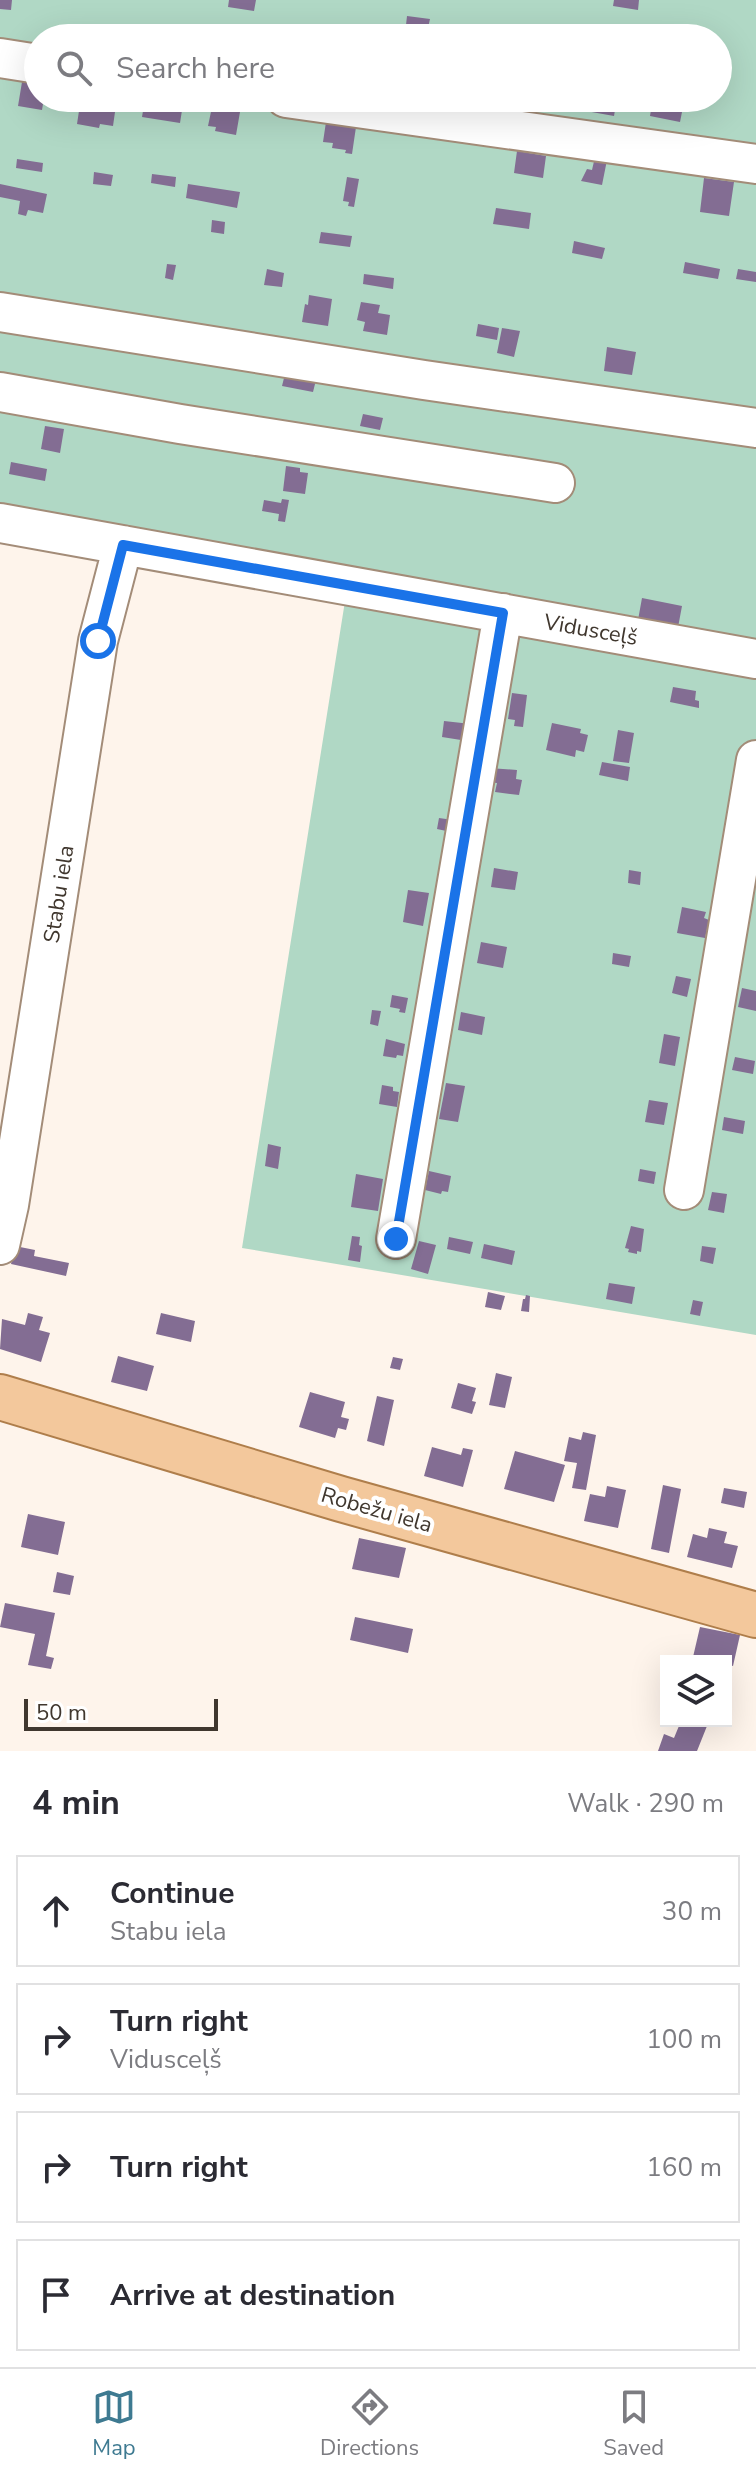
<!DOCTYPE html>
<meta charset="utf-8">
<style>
:root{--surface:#fff;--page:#f2f2f3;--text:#2b2b33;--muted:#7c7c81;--line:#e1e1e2;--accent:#3e7a91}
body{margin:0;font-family:"Nunito Sans",sans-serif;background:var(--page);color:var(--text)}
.controls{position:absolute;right:24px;bottom:24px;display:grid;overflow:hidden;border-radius:0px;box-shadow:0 8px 32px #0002}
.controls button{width:72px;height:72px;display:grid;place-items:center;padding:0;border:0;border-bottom:2px solid var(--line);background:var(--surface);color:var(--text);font:40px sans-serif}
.scale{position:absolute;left:24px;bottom:20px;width:194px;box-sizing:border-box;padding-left:8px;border:4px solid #40372e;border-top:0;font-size:22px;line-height:28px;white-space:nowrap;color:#40372e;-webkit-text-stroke:6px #fff;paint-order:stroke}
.stop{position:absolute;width:24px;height:24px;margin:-18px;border:6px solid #1a73e8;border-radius:50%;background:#fff}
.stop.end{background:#1a73e8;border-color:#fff;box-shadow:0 2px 8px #0008}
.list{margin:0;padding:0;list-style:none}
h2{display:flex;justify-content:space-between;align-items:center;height:104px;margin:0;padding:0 32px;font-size:34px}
h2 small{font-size:26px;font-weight:400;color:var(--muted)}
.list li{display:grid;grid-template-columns:52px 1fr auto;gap:24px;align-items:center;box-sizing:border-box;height:112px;margin:0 16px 16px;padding:0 16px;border:2px solid var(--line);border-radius:0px}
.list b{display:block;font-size:30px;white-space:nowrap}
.list p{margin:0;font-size:26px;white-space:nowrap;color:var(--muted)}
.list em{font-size:26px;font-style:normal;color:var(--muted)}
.icon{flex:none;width:44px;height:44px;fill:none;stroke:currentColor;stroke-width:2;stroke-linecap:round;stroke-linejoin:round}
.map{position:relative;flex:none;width:756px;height:1751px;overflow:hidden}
.search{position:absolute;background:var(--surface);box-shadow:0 8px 32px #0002;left:24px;right:24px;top:24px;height:88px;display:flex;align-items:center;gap:20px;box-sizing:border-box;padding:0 28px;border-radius:44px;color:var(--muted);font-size:30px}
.sheet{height:616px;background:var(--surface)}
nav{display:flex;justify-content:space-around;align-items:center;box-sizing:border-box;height:112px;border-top:2px solid var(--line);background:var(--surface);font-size:22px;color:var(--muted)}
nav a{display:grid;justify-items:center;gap:4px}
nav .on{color:var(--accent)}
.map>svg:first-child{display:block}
</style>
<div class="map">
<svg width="756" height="1751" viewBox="0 0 756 1751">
<rect width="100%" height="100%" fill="#fef4eb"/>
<path fill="#b0d8c5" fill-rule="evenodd" d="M0,0H756V1335L242,1248L349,576L0,512ZM38,38H718V98H38Z"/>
<path fill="#836d93" d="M0,0H12L11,10L0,9Z
M229,0H256L254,11L228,7Z
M614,0H639L638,10L613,6Z
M407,16L430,19L428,28L406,25Z
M22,82L38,84V98H44L42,110L18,106Z
M81,98H117L113,126L100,124L99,128L77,124Z
M588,98H617L614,116L586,111Z
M653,98L669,99L668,104L683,107L680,122L650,116Z
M145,99L183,104L180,123L142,117Z
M212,107L240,112L236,135L215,131L216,127L208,126Z
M326,122L356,127L352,154L345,153L346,150L332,148L333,143L323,142Z
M517,151L546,156L543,178L514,173Z
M595,157L607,160L602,185L581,181L587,169L592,170Z
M17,159L43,163L42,172L16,168Z
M94,172L113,175L111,186L93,184Z
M152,174L176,177L175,187L151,183Z
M347,177L359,179L354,207L348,206L349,202L343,201Z
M704,178L734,182L729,216L700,212Z
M0,184L47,194L43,213L28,210L26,216L18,214L20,201L0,197Z
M188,184L240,192L237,208L186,198Z
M496,208L531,213L529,229L493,224Z
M212,220L225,222L224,234L211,232Z
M321,232L352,236L350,247L319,243Z
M574,241L605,248L602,259L572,253Z
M685,262L720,269L718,279L683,273Z
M167,264L176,265L173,280L165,278Z
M267,269L284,273L282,287L264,285Z
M738,269L756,272V282L736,279Z
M364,274L394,278L393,289L363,284Z
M309,295L332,299L328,326L302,322L305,304L308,305Z
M361,302L380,305L378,313L390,315L387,335L363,331L365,322L357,320Z
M478,324L499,328L497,340L476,336Z
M502,328L520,331L514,357L497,353Z
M607,347L636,352L632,375L604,371Z
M285,374L316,380L313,392L282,386Z
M363,414L383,418L380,430L360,426Z
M45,426L64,429L60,453L41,449Z
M11,462L47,469L45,481L9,474Z
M286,466L300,468V472L308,473L305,494L283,491Z
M282,499L289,500L285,522L278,521L279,514L262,511L264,500L281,503Z
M642,598L682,606L676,638L636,631Z
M673,687L696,691L695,700L699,701V708L670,702Z
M512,693L527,695L523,727L514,726L515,720L508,719Z
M444,721L471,724L467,744L461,743V740L442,737Z
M552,723L581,729L580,733L588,735L584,752L576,750L575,757L546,750Z
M618,730L634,733L629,763L613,761Z
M602,762L630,767L628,781L599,775Z
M489,768L517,770L516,779L522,780L519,795L495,792L497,783L487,782Z
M439,818L453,820L451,832L437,829Z
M494,868L518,872L515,890L491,887Z
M629,870L641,872L640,885L628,883Z
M408,890L429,893L423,926L403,922Z
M682,907L706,912L704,918L709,920L705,938L677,933Z
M481,942L507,947L503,968L477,963Z
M613,953L631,956L629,967L612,964Z
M676,976L691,979L687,997L672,993Z
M742,988L756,991V1011L738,1007Z
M392,995L408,998L405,1013L399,1012L400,1009L390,1007Z
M372,1010L381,1011L378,1026L370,1024Z
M461,1012L485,1017L482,1035L458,1030Z
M664,1034L680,1037L675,1066L659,1063Z
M386,1039L405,1044L403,1056L397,1055L396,1058L383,1056Z
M735,1057L755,1061L753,1074L732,1070Z
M446,1083L465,1086L458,1122L439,1119Z
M382,1085L393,1087V1091L399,1092L397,1107L379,1104Z
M649,1100L668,1103L664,1125L645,1122Z
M724,1117L745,1121L743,1134L722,1130Z
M268,1144L281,1147L278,1169L265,1166Z
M640,1169L656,1172L654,1184L638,1181Z
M429,1171L451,1176L448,1192L442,1191L441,1194L425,1190Z
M356,1174L383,1179L378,1211L351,1207Z
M712,1192L727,1194L724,1213L708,1210Z
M631,1226L644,1229L641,1252L637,1251V1254L628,1252L629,1249L625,1248Z
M352,1236L360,1237L359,1245L362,1246L360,1262L348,1260Z
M449,1237L473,1242L470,1254L447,1249Z
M419,1241L436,1245L428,1274L411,1269Z
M484,1244L515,1251L512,1265L481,1258Z
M15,1246L35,1250L34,1256L69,1263L66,1276L11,1264Z
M702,1246L716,1248L713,1264L700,1261Z
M609,1283L635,1287L632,1304L606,1299Z
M488,1292L505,1296L501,1310L485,1307Z
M526,1295L530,1296L529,1312L521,1311L523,1299H525Z
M693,1300L703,1302L700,1316L690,1314Z
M28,1313L43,1317L39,1330L50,1333L41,1362L0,1349L2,1319L25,1325Z
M161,1313L195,1321L191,1342L156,1334Z
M118,1356L154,1366L147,1391L111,1382Z
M393,1357L403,1359L400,1370L390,1368Z
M496,1373L512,1377L505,1408L489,1405Z
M458,1383L476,1388L472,1401L476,1402L472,1414L451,1408Z
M310,1392L345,1402L341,1417L349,1419L346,1430L338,1428L335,1438L299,1427Z
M377,1396L394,1400L384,1446L367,1441Z
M583,1432L596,1435L586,1490L572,1488L577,1463L564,1461L569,1437L581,1440Z
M432,1447L461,1455L463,1448L473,1450L463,1487L424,1476Z
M515,1451L565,1465L554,1502L504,1489Z
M663,1485L681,1489L669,1553L651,1549Z
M607,1486L626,1490L618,1528L584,1521L590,1494L605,1497Z
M724,1488L747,1492L744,1508L721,1503Z
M28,1514L65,1522L58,1555L21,1547Z
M709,1528L727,1532L724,1543L738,1546L732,1568L687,1557L693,1534L707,1538Z
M359,1538L406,1548L399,1578L352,1569Z
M57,1572L74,1576L70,1595L53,1592Z
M5,1603L55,1613L46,1656L54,1658L51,1669L28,1665L35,1634L0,1627Z
M355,1617L413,1629L408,1653L350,1640Z
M700,1627L740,1635L733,1666L726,1664V1661H711L693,1657Z
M681,1721H709L697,1751H658L664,1734L674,1738Z"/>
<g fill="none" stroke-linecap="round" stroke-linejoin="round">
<g stroke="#a38c78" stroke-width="42">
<path id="minor" d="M0,58L38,64
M286,98L756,164
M0,312L424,380L756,428
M0,392L180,424L555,483
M0,523L756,659
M684,1190L756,760
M396,1239L503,613
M0,1245L9,1205L98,641L123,545"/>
</g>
<g stroke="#af7e4b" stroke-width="48">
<path id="major" d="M0,1397L341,1499L756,1615"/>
</g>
<use href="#minor" stroke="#fff" stroke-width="38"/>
<use href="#major" stroke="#f3c89c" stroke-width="44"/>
</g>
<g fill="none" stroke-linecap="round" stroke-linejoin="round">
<path stroke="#1a73e8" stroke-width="10" d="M98,641L123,545L503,613L396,1239"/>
</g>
<g text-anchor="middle" stroke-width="8" stroke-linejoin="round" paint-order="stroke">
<g font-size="22" fill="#40372e" stroke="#fff">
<text transform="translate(591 629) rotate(10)" y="8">Vidusceļš</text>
<text transform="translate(58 894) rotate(-81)" y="8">Stabu iela</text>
<text transform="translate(377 1509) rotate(16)" y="8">Robežu iela</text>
</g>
</g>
</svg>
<div class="controls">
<button><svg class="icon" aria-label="layers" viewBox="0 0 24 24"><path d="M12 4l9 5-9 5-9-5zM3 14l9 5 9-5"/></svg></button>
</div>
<div class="scale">50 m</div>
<div class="stop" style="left:98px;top:641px"></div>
<div class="stop end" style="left:396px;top:1239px"></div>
<div class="search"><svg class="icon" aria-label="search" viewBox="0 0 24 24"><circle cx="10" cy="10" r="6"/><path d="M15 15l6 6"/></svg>Search here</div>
</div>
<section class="sheet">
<h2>4 min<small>Walk · 290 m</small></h2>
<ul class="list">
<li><svg class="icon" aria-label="ahead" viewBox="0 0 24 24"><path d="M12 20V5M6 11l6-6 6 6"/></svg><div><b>Continue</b><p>Stabu iela</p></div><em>30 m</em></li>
<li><svg class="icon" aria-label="right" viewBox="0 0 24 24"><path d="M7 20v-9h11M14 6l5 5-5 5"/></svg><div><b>Turn right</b><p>Vidusceļš</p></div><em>100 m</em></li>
<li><svg class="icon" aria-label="right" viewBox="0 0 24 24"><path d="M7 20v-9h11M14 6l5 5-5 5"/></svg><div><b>Turn right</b></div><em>160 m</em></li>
<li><svg class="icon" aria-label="arrive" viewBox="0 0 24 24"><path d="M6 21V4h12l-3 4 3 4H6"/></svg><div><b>Arrive at destination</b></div></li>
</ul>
</section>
<nav>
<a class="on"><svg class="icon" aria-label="map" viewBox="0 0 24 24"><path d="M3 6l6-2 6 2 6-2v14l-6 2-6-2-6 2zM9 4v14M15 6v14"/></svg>Map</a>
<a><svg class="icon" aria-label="directions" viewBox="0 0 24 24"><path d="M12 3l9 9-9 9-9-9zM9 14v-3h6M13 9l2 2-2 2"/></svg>Directions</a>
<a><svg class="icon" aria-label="saved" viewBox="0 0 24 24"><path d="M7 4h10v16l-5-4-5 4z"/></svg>Saved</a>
</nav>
